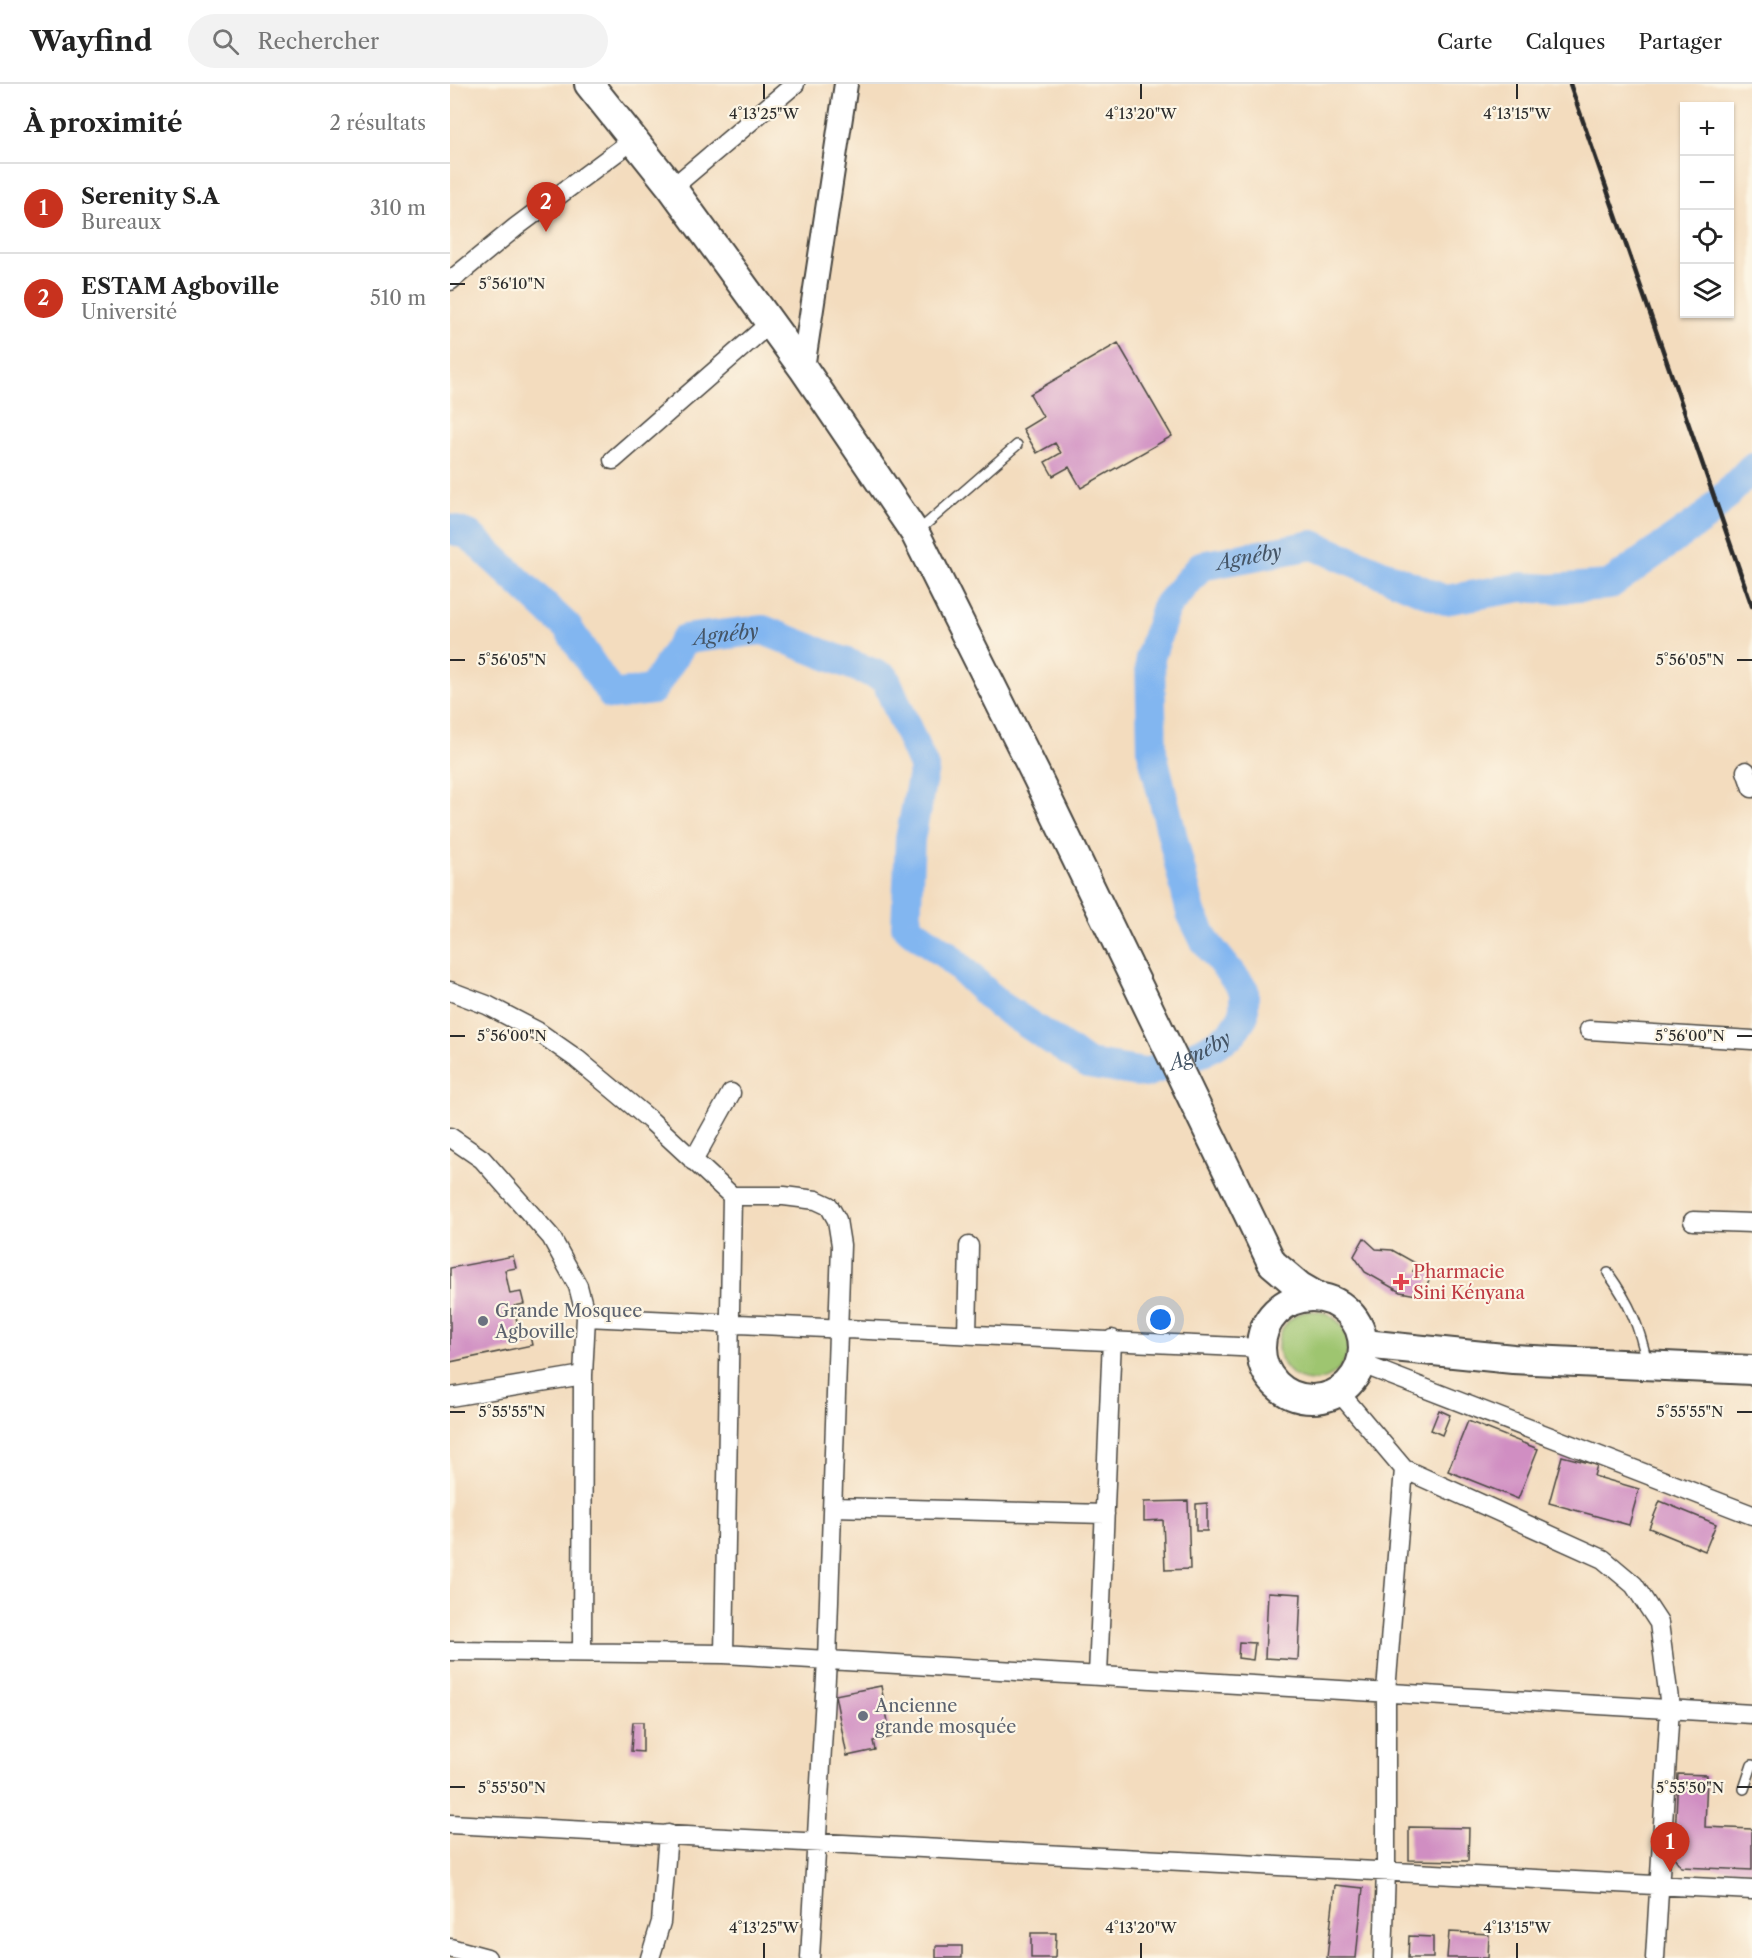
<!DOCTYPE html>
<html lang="fr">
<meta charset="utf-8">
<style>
:root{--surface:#fff;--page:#f2f2f2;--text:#222;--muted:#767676;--line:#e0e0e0;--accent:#c8321e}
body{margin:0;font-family:"Libre Caslon Text",serif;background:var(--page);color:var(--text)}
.controls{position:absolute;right:18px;top:18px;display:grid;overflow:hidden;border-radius:0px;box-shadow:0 2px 4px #0004}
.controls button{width:54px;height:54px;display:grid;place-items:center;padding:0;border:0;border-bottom:2px solid var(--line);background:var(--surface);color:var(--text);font:30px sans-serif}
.you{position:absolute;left:711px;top:1236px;width:21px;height:21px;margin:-15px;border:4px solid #fff;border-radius:50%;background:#1a73e8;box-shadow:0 0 0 9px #1a73e833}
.badge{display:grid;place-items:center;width:39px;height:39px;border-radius:50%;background:var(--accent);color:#fff;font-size:20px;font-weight:700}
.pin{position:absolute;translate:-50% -50px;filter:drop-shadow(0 2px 3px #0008)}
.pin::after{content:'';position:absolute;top:32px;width:21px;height:18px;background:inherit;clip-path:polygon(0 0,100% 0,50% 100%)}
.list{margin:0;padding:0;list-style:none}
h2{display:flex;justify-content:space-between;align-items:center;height:78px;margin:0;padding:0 24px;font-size:26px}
h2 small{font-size:20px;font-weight:400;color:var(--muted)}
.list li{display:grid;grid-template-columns:39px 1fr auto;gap:18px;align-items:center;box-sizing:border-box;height:90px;padding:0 24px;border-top:2px solid var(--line)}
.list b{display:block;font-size:22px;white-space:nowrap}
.list p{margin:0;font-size:20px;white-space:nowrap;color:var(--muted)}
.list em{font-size:20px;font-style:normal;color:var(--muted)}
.icon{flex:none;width:33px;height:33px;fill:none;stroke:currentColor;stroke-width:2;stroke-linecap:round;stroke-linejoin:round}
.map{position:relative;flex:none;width:1302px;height:1874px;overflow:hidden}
header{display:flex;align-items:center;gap:36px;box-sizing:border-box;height:84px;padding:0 30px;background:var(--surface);border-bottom:2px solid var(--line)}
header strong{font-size:28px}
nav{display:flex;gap:33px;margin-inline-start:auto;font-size:21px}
.search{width:420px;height:54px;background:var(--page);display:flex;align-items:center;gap:15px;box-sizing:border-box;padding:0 21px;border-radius:33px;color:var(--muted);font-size:22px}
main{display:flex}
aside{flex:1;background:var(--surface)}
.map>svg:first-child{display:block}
</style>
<header>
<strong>Wayfind</strong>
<div class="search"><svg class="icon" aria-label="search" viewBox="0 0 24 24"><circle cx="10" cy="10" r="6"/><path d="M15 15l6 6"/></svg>Rechercher</div>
<nav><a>Carte</a><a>Calques</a><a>Partager</a></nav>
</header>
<main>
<aside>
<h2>À proximité<small>2 résultats</small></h2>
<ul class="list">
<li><span class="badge">1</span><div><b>Serenity S.A</b><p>Bureaux</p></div><em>310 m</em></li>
<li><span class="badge">2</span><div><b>ESTAM Agboville</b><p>Université</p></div><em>510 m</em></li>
</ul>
</aside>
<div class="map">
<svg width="1302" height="1874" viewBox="0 0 1302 1874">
<rect width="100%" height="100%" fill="#fcf5e5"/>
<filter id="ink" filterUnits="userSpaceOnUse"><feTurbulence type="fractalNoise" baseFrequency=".0167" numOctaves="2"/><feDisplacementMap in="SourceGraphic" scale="12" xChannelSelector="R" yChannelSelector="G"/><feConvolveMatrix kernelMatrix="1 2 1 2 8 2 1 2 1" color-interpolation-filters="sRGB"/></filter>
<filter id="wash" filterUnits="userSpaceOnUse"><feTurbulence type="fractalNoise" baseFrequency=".008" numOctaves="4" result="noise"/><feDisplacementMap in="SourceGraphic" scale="24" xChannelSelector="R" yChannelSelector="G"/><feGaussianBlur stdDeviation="1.35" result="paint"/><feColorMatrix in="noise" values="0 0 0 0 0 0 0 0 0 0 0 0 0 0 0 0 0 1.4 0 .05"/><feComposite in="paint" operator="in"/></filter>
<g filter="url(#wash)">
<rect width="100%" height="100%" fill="#f3dcbe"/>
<path fill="#9ec56f" stroke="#64784d" stroke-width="1.5" d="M828 1262a35 35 0 1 1 70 0a35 35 0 1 1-70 0Z"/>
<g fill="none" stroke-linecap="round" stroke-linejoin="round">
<path stroke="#82b6f0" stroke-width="30" id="s1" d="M0,445L19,451L117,543L162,611L202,606L235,555L313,546L435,594L474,684L460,755L456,842L498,872L548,920L638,980L695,989L752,968L781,951L794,931V906L755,857L741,829L702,668L700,574L716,523L751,482L863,461L995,516L1072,503L1101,505L1159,501L1255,433L1302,384"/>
</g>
<g id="blocks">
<path fill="#d08ec2" d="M668,259L722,352L631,404L619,383L603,392L595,378L611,369L605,359L587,369L573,345L593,333L580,310Z
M914,1154L926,1165L942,1166L967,1180L963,1187L982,1189L972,1212L950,1208L915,1188L904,1172Z
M63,1172L66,1184L55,1186L60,1210L71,1208L74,1220L64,1222L70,1254L80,1252L82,1261L0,1278V1184Z
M989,1326L1000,1331L992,1351L981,1346Z
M1018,1337L1088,1365L1068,1415L998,1387Z
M1112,1372L1147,1381L1144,1392L1189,1405L1179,1441L1099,1419Z
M738,1417L740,1485L715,1486L713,1436L694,1437V1418Z
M1210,1417L1266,1440L1255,1467L1199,1444Z
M757,1419V1447H746V1420Z
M818,1508L851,1510L848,1576L815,1574Z
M789,1558L805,1559L803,1576L788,1574Z
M431,1602L441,1653L423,1657L425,1666L397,1672L385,1611Z
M183,1638H193V1668L181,1667Z
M1228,1690L1257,1691L1255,1743L1302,1745V1786L1231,1783L1224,1773Z
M959,1743L1019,1744L1018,1777L959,1776Z
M885,1801L913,1804L906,1874H877Z
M999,1848L1039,1850L1038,1874H997Z
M581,1849H606L605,1874H581Z
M959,1852L983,1853V1874H958Z
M486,1862H512V1874H486Z"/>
</g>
</g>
<g filter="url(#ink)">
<use href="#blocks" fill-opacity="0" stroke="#494641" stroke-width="1.5"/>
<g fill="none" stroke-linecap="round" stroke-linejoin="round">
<g stroke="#494641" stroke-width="12">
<path id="service" d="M467,448L567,361
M1158,1189C1180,1220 1189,1241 1197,1279
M1294,1705L1302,1681"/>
</g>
<g stroke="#494641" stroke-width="21">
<path id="minor" d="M222,104L345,0
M0,197L66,143L183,56
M163,376L320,239
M1296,687L1302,704
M0,907L37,921L87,947L127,975L200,1036L282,1112H334L366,1116L379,1122L387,1136L391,1161L377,1576L360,1874
M1139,946L1302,956
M0,1053L32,1075L101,1153L128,1202L136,1233L133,1291L132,1568
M243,1077L281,1009
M1243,1137L1302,1139
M136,1233L811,1264
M517,1250L519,1162
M912,1280L1302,1431
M889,1308L954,1385L1153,1475L1184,1501L1209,1539L1220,1623L1205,1874
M0,1313L133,1291
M383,1423L655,1430
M0,1567L274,1570L1302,1630
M274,1570L282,1112
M648,1591L662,1255
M0,1740L1302,1806
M0,1864L37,1874
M200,1874L211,1838L218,1750
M933,1874L936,1786V1607L954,1385"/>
</g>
<g stroke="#494641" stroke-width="26">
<path id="tertiary" d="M353,284L396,0"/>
</g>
<g stroke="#494641" stroke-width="32">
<path id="primary" d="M139,0L222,104L353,284L465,449L587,693L822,1179L849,1202L868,1213
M811 1264a51 51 0 1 1 102 0a51 51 0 1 1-102 0Z
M914,1260L1063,1275L1302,1286"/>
</g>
<use href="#service" stroke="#fff" stroke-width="9"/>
<use href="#minor" stroke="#fff" stroke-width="18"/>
<use href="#tertiary" stroke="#fff" stroke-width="22"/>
<use href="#primary" stroke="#fff" stroke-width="28"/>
<path stroke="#2b2b2b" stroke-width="4.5" d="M1120,0L1302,522"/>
</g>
</g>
<path fill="none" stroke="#2b2b2b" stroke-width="2" d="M314,0V15M691,0V15M1067,0V15M0,200H15M0,576H15M1287,576H1302M0,952H15M1287,952H1302M0,1328H15M1287,1328H1302M0,1703H15M1287,1703H1302M314,1859V1874M691,1859V1874M1067,1859V1874"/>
<path fill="#e0444e" stroke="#fcf5e5" stroke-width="2" d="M948 1189h6v6h6v6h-6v6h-6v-6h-6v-6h6z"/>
<g fill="#6b7280" stroke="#fcf5e5" stroke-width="2">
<circle cx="33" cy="1237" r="6"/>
<circle cx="413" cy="1632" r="6"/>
</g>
<g text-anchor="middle" stroke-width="4.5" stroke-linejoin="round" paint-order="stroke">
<g font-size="18" fill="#be3a42" stroke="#fcf5e5" text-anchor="start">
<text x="963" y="1194">Pharmacie<tspan x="963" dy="21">Sini Kényana</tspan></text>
</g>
<g font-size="18" fill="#5b616d" stroke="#fcf5e5" text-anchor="start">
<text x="45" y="1233">Grande Mosquee<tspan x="45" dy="21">Agboville</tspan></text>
<text x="425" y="1628">Ancienne<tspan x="425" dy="21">grande mosquée</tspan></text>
</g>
<g font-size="20" font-style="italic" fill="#455566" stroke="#fcf5e5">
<text dy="7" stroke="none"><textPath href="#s1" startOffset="1744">Agnéby</textPath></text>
<text dy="7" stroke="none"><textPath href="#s1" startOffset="378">Agnéby</textPath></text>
<text dy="7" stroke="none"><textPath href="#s1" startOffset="1150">Agnéby</textPath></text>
</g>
</g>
<g font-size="15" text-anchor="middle" fill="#2b2b2b" stroke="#fcf5e5" stroke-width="4.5" stroke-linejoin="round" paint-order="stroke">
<text x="314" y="35">4°13'25"W</text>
<text x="691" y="35">4°13'20"W</text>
<text x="1067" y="35">4°13'15"W</text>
<text x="62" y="205">5°56'10"N</text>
<text x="62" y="581">5°56'05"N</text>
<text x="1240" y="581">5°56'05"N</text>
<text x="62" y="957">5°56'00"N</text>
<text x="1240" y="957">5°56'00"N</text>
<text x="62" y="1333">5°55'55"N</text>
<text x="1240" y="1333">5°55'55"N</text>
<text x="62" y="1709">5°55'50"N</text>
<text x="1240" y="1709">5°55'50"N</text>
<text x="314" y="1849">4°13'25"W</text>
<text x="691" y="1849">4°13'20"W</text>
<text x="1067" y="1849">4°13'15"W</text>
</g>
</svg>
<div class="controls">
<button>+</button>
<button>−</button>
<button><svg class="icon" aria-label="locate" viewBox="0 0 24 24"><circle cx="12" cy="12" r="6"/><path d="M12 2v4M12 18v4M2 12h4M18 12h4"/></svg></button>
<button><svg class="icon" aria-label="layers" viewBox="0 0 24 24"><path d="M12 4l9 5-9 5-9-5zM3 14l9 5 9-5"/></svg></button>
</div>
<div class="you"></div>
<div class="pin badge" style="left:1220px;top:1788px">1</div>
<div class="pin badge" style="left:96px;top:148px">2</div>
</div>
</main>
